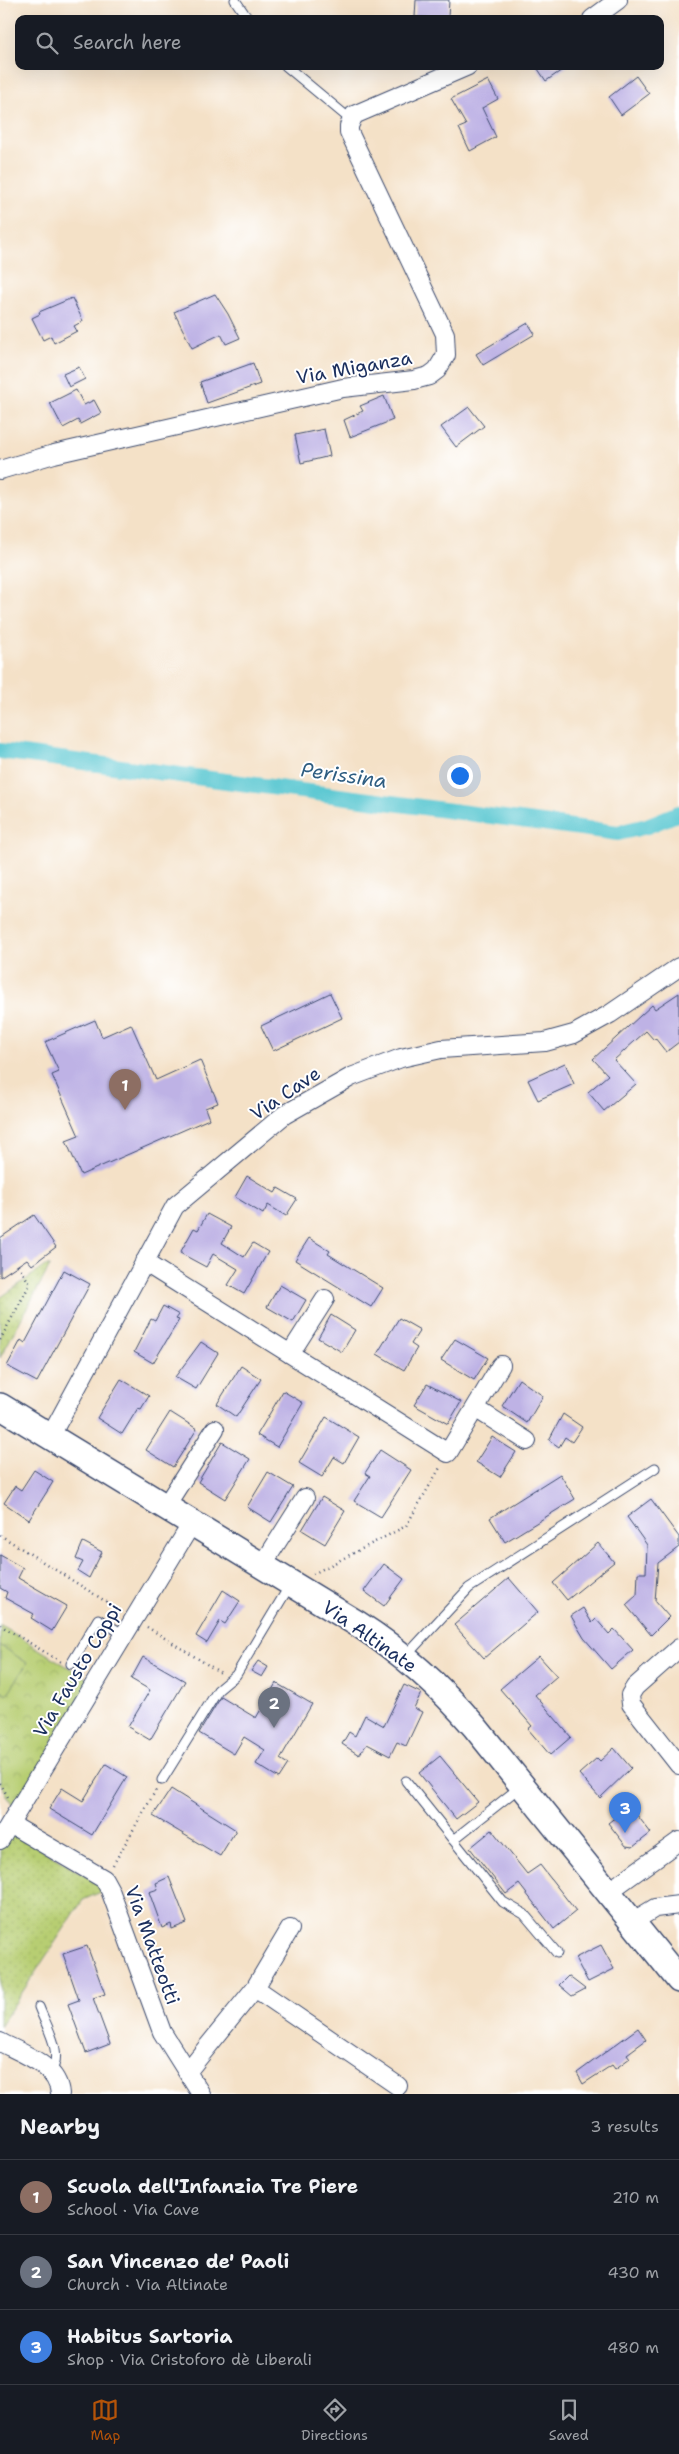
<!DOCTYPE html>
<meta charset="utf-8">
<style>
:root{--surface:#171b24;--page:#20242c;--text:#f1f3f6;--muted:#9ea1a6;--line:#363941;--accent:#b45309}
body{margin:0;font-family:"Shantell Sans",sans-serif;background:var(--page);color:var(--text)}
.you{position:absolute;left:459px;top:775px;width:18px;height:18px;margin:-12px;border:4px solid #fff;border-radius:50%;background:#1a73e8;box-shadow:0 0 0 8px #1a73e833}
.badge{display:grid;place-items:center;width:32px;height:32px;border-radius:50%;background:var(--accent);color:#fff;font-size:16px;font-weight:700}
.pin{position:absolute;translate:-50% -41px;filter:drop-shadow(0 1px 2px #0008)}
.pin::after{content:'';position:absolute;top:26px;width:18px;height:15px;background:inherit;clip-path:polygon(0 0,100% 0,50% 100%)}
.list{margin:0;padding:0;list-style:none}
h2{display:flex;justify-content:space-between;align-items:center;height:65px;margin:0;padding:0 20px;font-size:21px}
h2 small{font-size:16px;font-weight:400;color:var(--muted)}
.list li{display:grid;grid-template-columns:32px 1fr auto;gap:15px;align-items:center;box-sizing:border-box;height:75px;padding:0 20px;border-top:1px solid var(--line)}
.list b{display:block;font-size:19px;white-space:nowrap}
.list p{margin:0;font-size:16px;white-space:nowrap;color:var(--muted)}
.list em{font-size:16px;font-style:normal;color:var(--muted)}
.icon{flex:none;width:28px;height:28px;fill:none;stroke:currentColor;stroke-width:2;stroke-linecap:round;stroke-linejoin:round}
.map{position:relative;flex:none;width:679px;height:2094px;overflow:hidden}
.search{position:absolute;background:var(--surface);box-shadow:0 5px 20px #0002;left:15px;right:15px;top:15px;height:55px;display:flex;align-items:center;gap:12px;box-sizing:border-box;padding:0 18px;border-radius:10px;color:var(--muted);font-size:19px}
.sheet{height:290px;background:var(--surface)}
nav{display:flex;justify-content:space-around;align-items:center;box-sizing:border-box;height:70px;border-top:1px solid var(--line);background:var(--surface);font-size:14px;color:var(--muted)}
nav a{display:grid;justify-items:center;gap:2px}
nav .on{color:var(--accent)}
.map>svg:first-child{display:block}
</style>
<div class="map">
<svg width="679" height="2094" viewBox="0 0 679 2094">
<defs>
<pattern id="grass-dots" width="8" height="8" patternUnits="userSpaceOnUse" patternTransform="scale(1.25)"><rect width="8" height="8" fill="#b7ce72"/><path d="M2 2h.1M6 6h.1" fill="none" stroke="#9db165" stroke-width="1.8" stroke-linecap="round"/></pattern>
<pattern id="park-crowns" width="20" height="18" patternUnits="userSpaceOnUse" patternTransform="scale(1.25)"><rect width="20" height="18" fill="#b7ce72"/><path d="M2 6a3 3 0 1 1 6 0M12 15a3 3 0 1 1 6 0" fill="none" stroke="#9db165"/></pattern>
</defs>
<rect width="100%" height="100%" fill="#fff"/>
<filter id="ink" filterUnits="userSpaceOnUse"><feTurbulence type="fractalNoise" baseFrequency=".02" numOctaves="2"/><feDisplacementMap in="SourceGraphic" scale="10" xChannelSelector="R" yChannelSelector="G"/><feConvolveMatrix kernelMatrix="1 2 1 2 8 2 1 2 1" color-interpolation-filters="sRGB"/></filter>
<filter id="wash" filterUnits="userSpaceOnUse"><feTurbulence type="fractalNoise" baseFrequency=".0096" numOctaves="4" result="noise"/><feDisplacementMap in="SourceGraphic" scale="20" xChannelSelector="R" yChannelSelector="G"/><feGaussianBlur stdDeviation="1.12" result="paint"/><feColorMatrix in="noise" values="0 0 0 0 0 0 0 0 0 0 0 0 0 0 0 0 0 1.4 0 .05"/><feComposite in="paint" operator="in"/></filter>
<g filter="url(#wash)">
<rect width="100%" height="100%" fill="#f4e1c7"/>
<path fill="url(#grass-dots)" stroke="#697e68" d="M45,1266H50L0,1358V1298Z
M15,1834L94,1881L103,1891L83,1900L0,2026V1850L8,1838Z"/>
<path fill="url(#park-crowns)" stroke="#697e68" d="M0,1625L94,1683L17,1813L0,1783Z"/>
<path fill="#b7ce72" stroke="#697e68" d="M0,1645L27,1663L7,1695L0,1690Z"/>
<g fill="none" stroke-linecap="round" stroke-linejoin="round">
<path stroke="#5cc8d2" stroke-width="16" d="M0,751L618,833L647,826L679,813"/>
</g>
<g id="blocks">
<path fill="#beb2e5" d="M416,0H449L448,18L415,17Z
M536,66H568L546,81Z
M636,76L649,94L621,115L609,97Z
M488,80L498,99L482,108L496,137L470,151L459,128L466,125L451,99Z
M215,294L228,314L240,338L226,344L221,334L192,348L174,312Z
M72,298L83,321L74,326L77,331L54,343L51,336L43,340L32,318L40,314L39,312Z
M528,323L535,334L483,365L476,354Z
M253,363L260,384L207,403L200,382Z
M79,367L85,379L69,387L63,374Z
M76,390L84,405L94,400L101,413L80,424L78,420L63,428L50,403Z
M384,396L393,420L350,437L344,420L363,411L360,406Z
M469,407L484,426L456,447L441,427Z
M324,429L330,456L301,463L295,435Z
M330,993L342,1018L273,1051L261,1026Z
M679,993V1042L666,1052L655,1038L654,1040L646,1031L614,1060L636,1084L604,1111L588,1092L608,1075L593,1059L652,1005L655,1009Z
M95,1020L102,1037L131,1024L156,1080L200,1060L218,1103L205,1108L209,1119L81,1175L66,1141L79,1136L52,1075L59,1072L45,1042Z
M565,1063L574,1084L538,1100L528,1080Z
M247,1176L275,1193L278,1188L297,1199L286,1216L268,1205L263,1214L235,1197Z
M207,1214L231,1227L222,1243L244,1257L253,1243L268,1252L244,1294L228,1285L238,1269L213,1254L206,1267L180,1253L194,1228L198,1230Z
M34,1215L56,1247L32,1265L27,1259L0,1277V1238Z
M309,1238L330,1251L328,1254L383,1288L371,1307L295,1260Z
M64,1270L90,1284L37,1382L7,1366L21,1340L25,1343Z
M280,1285L306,1300L293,1322L267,1307Z
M163,1306L179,1315L176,1319L179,1320L153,1363L134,1352L151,1319L155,1321Z
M331,1315L355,1330L342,1352L318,1338Z
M399,1318L420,1330L411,1344L417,1348L404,1370L377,1354Z
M455,1339L488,1358L474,1380L441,1360Z
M201,1342L218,1353L196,1389L175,1377Z
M241,1366L261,1379L236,1417L217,1404Z
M121,1379L149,1396L141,1409L138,1408L122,1434L97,1418Z
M519,1379L543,1396L527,1423L502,1406Z
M427,1384L461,1402L448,1424L414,1405Z
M283,1391L303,1403L277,1447L257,1435Z
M170,1412L197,1429L173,1467L146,1450Z
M563,1414L582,1427L572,1442L565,1437L559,1447L549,1440Z
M326,1417L359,1437L344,1463L334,1457L322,1477L299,1463Z
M492,1437L516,1452L500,1477L476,1462Z
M222,1442L250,1459L225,1499L198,1482Z
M380,1450L411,1470L381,1517L354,1501L370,1476L365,1473Z
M34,1470L53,1482L29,1520L4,1503L15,1486L21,1490Z
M268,1472L293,1487L271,1522L247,1507Z
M560,1474L575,1499L505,1542L490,1518Z
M322,1497L345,1511L325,1544L302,1530Z
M651,1499L679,1537V1547L658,1563L655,1601L669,1617L651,1635L626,1605L637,1595L638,1573H646L647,1545L627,1517Z
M83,1542L102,1552L89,1578L78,1571L83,1562L76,1559Z
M598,1543L614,1562L567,1600L553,1583Z
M0,1555L23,1568L18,1578L67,1606L52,1631L31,1618L34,1614L5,1598L7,1592L0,1588Z
M384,1564L404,1579L384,1606L364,1591Z
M509,1578L538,1612L484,1658L454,1625Z
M223,1590L240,1601L225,1624L220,1621L207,1643L196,1636Z
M583,1608L592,1623L596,1619L609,1634L614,1629L633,1650L611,1669L584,1638L571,1616Z
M539,1656L557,1676L535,1695L571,1737L550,1755L528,1729L532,1726L500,1689Z
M143,1657L185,1681L150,1740L128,1727L150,1690L131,1679Z
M258,1661L268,1667L262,1677L251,1671Z
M276,1683L312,1704L280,1759L288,1764L279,1778L256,1764L265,1750L244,1737L234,1754L199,1733L221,1697L256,1718Z
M404,1685L421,1693L414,1708L422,1712L406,1746L397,1742L390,1756L367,1744L359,1755L342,1744L349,1732L355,1736L365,1715L384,1726Z
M614,1748L631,1768L600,1798L579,1774L597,1758L600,1761Z
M440,1756L478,1802L456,1819L419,1773Z
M106,1764L127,1777L92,1835L49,1809L62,1788L83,1801Z
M171,1789L236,1830L220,1856L153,1816Z
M630,1806L651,1833L633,1847L626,1846L608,1823Z
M492,1830L527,1874L540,1865L576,1911L554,1929L519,1884L506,1894L470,1848Z
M169,1877L187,1923L172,1929L171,1924L162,1928L149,1892L158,1889L156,1883Z
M601,1945L614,1969L588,1982L575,1958Z
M87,1946L105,1994L93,1998L110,2044L86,2053L68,2004L79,2000L63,1954Z
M568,1976L585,1989L572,1996L559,1985Z
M638,2028L646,2040L627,2054L630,2058L615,2069L612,2065L583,2084L577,2073Z"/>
</g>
</g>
<g filter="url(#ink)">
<use href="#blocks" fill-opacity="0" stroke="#3c4a6e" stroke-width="1"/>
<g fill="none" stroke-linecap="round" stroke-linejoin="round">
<g stroke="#3c4a6e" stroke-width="11">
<path id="lane" d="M235,0L248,19
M286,66L351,120
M405,1657L469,1588L655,1468
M71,1664L98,1619L123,1634
M162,1780L218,1690L236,1675L290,1585
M406,1781L503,1902L524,1914L557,1953
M453,1840L520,1787
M39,2007C46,2026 65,2055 50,2072"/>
</g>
<g stroke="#3c4a6e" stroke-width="20">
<path id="street" d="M592,19L618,0
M0,470L54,454L343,388L414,380L429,376L437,370L446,355L445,334L349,132V126L354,115L468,66
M144,1262L448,1453L501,1365
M290,1354L325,1299
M475,1408L527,1441
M50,1437L175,1206L284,1115L351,1077L401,1058L441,1049L545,1042L574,1034L610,1014L679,967
M165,1507L215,1429
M262,1566L305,1498
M679,1648L635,1687L630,1695L631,1704L679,1765
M10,1824L104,1879L110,1890L162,2032L201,2094
M0,1840L192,1523
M608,1892L679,1841
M632,1922L655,1908L679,1905
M255,1988L398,2086
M0,2042C23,2054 58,2065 60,2094
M187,2072L255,1988L290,1929"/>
</g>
<g stroke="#3c4a6e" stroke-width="28">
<path id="secondary" d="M0,1406L358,1624C402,1652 441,1687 475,1727L679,1980"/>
</g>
<path stroke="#3c4a6e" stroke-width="2.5" stroke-dasharray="1 4" stroke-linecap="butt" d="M0,1340L30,1284L18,1265
M0,1535L121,1611
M313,1574L406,1526L441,1466
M0,1625L61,1662
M147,1627L221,1673
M0,1783L8,1797
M113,1865L156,1790"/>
<use href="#lane" stroke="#fff" stroke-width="9"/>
<use href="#street" stroke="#fff" stroke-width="18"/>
<use href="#secondary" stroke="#fff" stroke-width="25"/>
</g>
</g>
<g text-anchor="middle" stroke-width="4" stroke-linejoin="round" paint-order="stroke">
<g font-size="19" fill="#1b2f5e" stroke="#fff">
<text transform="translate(354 367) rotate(-10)" y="7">Via Miganza</text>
<text transform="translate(285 1093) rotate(-34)" y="7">Via Cave</text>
<text transform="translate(370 1636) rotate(35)" y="7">Via Altinate</text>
<text transform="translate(77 1670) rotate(-59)" y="7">Via Fausto Coppi</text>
<text transform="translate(153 1945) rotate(70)" y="7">Via Matteotti</text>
</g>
<g font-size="20" font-style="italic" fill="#2e5d81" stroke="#fff">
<text transform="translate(344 775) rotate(8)" y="7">Perissina</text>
</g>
</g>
</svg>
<div class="you"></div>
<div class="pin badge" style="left:125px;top:1110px;background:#8d6e63">1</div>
<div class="pin badge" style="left:274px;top:1728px;background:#6b7280">2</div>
<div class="pin badge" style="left:625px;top:1833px;background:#3f7fe0">3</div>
<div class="search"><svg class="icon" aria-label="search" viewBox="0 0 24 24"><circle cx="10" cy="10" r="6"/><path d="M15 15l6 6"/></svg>Search here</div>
</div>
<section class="sheet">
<h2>Nearby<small>3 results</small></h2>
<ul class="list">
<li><span class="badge" style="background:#8d6e63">1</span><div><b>Scuola dell'Infanzia Tre Piere</b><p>School · Via Cave</p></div><em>210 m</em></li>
<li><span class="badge" style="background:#6b7280">2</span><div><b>San Vincenzo de' Paoli</b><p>Church · Via Altinate</p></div><em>430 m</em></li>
<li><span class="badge" style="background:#3f7fe0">3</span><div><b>Habitus Sartoria</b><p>Shop · Via Cristoforo dè Liberali</p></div><em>480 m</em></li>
</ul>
</section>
<nav>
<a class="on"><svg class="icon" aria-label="map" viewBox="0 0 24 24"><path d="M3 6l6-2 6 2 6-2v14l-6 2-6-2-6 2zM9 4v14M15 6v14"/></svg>Map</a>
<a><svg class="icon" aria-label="directions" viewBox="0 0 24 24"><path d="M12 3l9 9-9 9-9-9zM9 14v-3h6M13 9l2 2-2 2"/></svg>Directions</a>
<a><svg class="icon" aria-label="saved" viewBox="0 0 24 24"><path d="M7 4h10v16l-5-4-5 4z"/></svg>Saved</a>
</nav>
